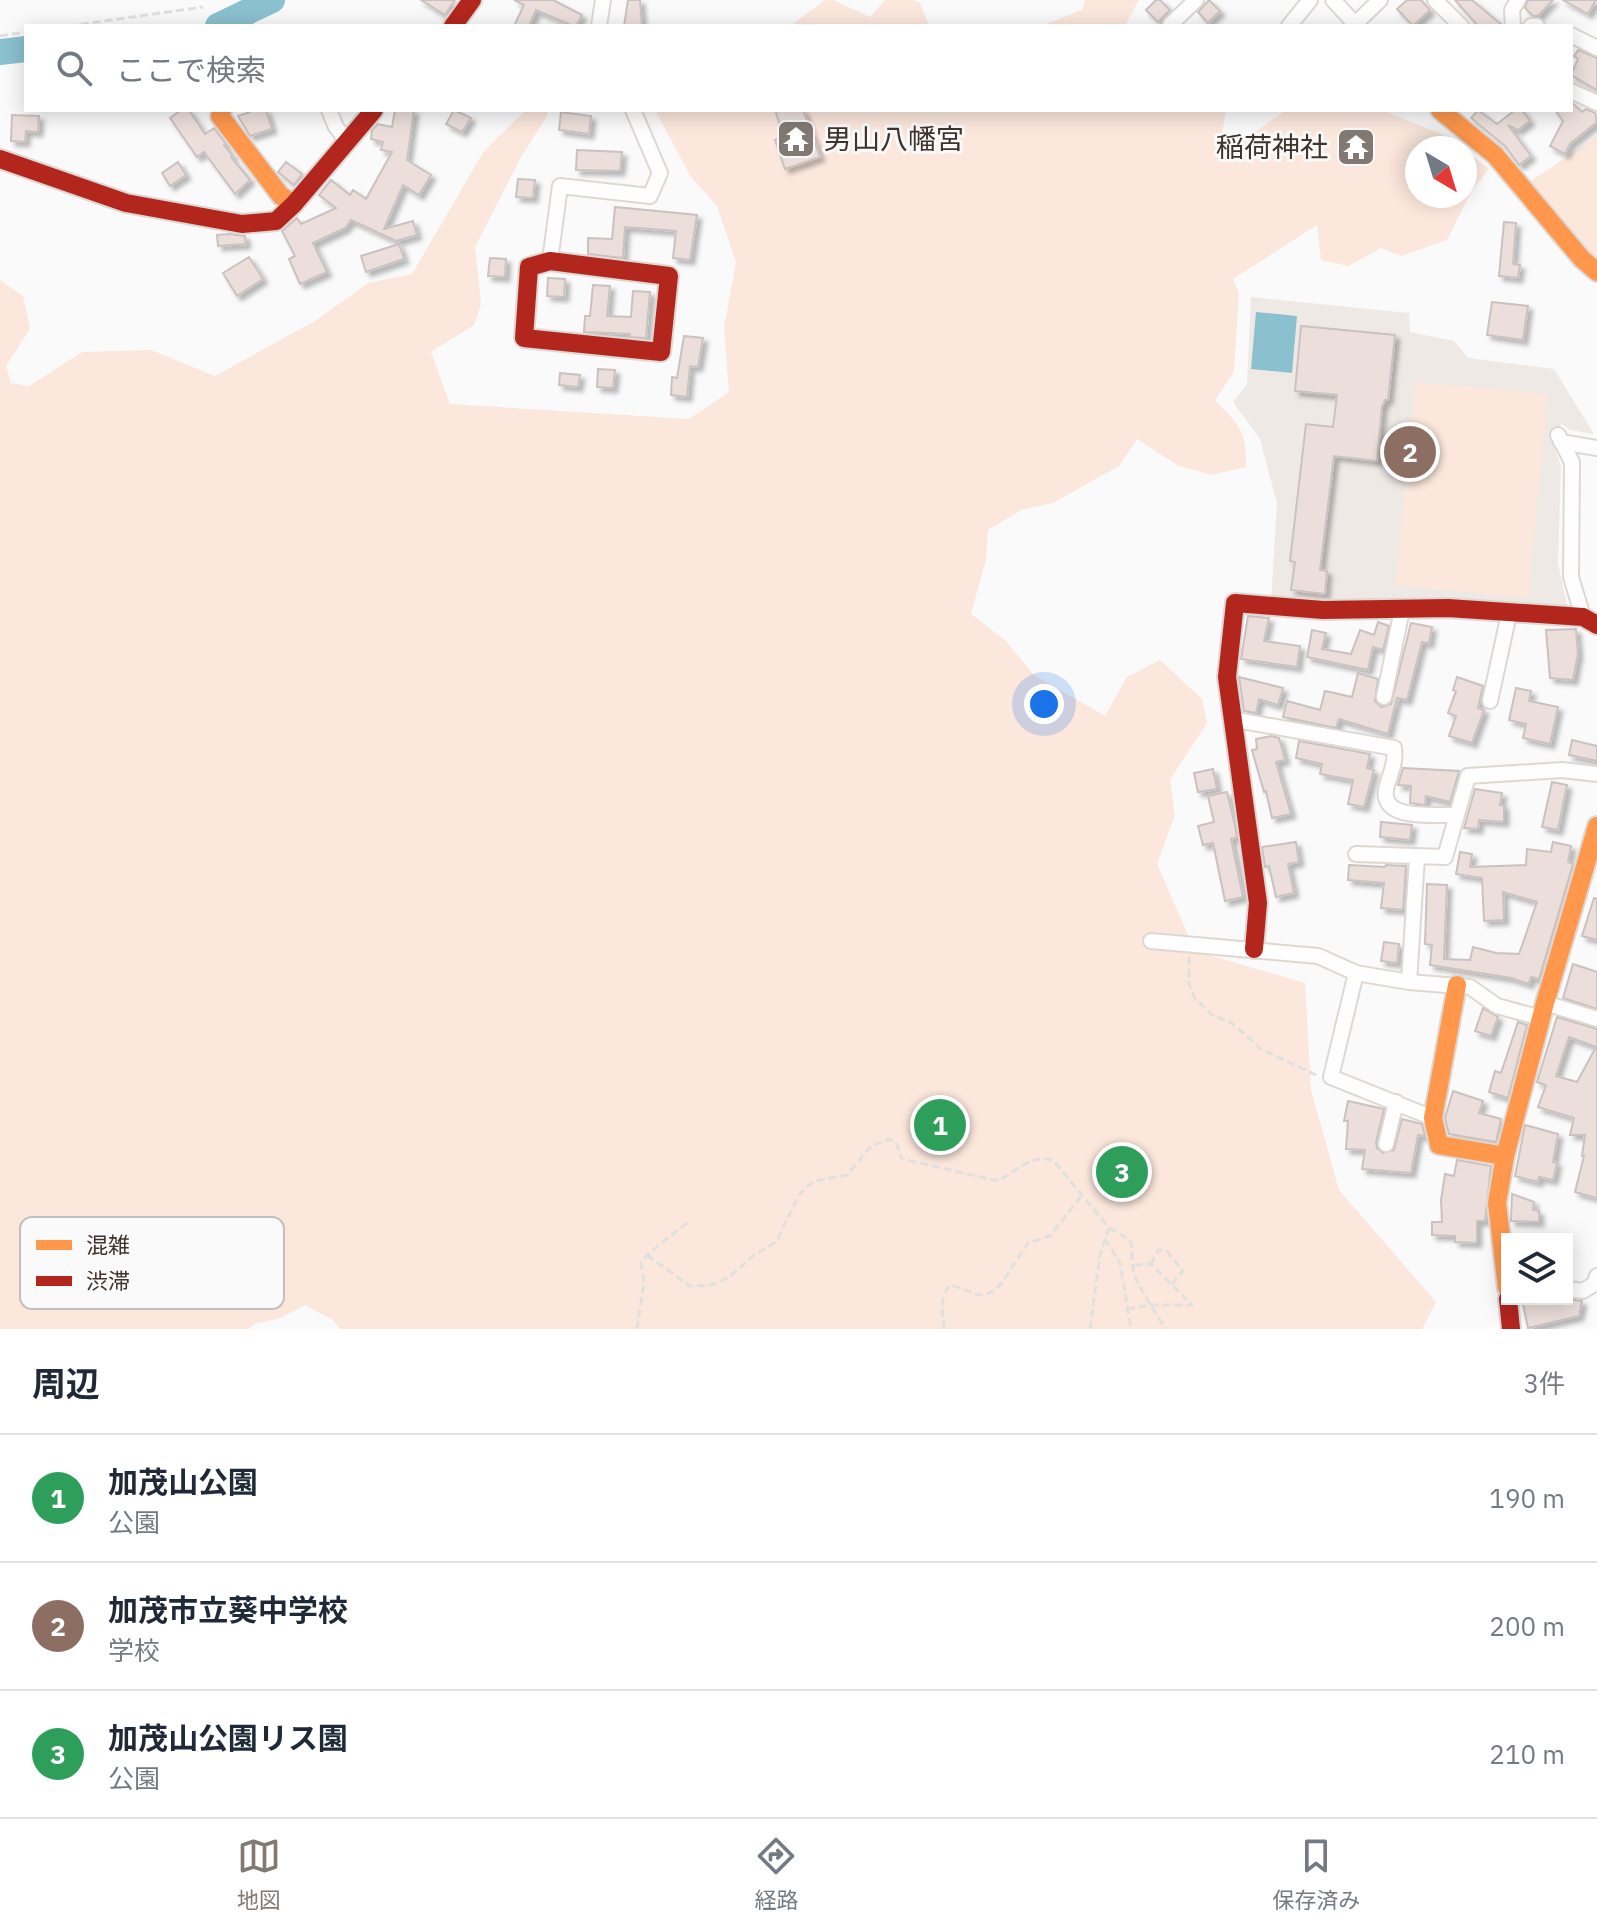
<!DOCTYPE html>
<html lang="ja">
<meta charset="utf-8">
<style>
:root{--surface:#fff;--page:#f2f2f3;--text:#1f2937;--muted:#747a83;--line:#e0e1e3;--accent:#827973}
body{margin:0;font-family:"IBM Plex Sans","Noto Sans JP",sans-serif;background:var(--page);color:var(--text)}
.controls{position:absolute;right:24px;bottom:24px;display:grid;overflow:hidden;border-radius:0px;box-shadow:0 4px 20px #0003}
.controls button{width:72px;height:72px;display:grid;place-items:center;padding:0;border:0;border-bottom:2px solid var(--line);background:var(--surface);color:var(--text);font:40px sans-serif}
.compass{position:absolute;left:1405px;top:136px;width:72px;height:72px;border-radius:50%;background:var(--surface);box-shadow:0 4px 20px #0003;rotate:142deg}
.you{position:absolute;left:1044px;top:704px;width:28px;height:28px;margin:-20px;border:6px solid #fff;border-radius:50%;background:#1a73e8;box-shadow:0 0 0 12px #1a73e833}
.badge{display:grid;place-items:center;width:52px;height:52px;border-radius:50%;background:var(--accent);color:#fff;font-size:26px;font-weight:700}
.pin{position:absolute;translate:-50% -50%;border:4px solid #fff;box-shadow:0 2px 8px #0006}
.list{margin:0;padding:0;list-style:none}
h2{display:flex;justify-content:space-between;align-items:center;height:104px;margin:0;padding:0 32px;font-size:34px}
h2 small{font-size:26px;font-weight:400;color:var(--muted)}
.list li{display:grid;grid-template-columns:52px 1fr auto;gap:24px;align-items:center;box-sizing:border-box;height:128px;padding:0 32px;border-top:2px solid var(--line)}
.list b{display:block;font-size:30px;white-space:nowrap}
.list p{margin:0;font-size:26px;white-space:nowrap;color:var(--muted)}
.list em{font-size:26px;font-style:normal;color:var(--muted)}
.icon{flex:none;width:44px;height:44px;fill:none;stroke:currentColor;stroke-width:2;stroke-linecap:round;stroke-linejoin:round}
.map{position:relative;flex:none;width:1597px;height:1329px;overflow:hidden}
.search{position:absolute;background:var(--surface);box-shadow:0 4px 20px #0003;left:24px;right:24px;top:24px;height:88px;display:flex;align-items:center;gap:20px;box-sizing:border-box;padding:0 28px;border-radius:0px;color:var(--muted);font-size:30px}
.sheet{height:488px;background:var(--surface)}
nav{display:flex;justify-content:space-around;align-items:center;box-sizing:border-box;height:112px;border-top:2px solid var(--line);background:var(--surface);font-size:22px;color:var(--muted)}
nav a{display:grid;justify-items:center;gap:4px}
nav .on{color:var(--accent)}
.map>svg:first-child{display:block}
</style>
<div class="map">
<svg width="1597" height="1329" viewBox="0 0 1597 1329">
<defs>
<filter id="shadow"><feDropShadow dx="4.5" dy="4.5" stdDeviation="2" flood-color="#0004"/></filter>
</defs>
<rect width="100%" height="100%" fill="#fafafa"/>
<path fill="#efe9e6" d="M1251,297L1409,313L1410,332L1454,341L1468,358L1554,369L1594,434L1570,430L1562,424L1550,436L1561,466L1558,563L1567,605L1545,607L1271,602L1277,503L1260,439L1233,402L1247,384Z"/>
<path fill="#fbe7dc" d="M825,0H833L870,17L885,0H913L920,3L929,26H790Z
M1085,0H1139L1125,26H1041L1082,10Z
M526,110H547L548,114L520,159L475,247L481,304L474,325L431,352L450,404L689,419L729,392L724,328L736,262L717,206L691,177L655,110H1226L1221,139L1250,136L1286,110H1382L1451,138L1463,148H1417V196H1465V150L1489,169L1471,192L1447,240L1401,256L1381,248L1348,266L1321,260L1317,225L1233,279L1239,294L1234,372L1215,400C1239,425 1247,431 1246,467L1212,475L1179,466L1137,439L1119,466L1053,503L1021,510L988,530L986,559L971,614L1005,640L1034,675L1105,716L1127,677L1160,660L1202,699L1207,723L1170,780L1175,815L1157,864L1195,951L1305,983L1311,1090L1339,1190L1436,1302L1422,1329H340L333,1320L305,1305L281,1318L254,1324L248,1329H0V280L23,296L30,329L6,366L11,383L29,386L82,352L151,350L215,376L315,321L368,283L412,274L484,151Z
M1597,136V262L1528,183Z
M1415,382L1548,394L1528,598L1395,585Z"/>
<path fill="#8bc0cf" d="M1256,312L1297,316L1292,373L1251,369Z"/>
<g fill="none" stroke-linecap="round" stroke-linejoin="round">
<path stroke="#8bc0cf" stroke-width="26" d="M218,26L272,0
M0,52L26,49"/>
</g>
<path fill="#ecdfdb" stroke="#cac2c0" stroke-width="2" fill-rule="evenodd" filter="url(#shadow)" d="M421,0H455L445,15Z
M514,0H553L582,15L576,26H573L536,10L529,26H514L524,5Z
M628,0H640L642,26H624Z
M1156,0H1160L1170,10L1158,22L1146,10Z
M1209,0L1220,11L1208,23L1198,12Z
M1407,0H1421L1430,10L1413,26L1397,9Z
M1455,0H1472L1503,26H1478Z
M1528,0H1553L1538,16H1533L1525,8Z
M1563,0H1596L1588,14Z
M1578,50L1597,58V90L1571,75L1578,59L1574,56Z
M1571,102L1582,112L1586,109L1595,113L1597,122L1570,144L1565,154L1550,146L1563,121L1555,110H1571Z
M181,110H189L205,134L214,128L226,144L224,145L233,156L231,157L250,180L235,194L204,152L197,157L170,118Z
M249,110H266L272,129L250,136L238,116L250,112Z
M395,110H414L407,160L431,175L419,195L403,185L384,229L413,221L417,235L396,241L351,220L345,228L313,243L327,272L300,284L289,259L295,256L282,231L297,218L301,224L336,208L319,195L331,180L350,195L353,190L366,199L392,152L381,150L383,142L371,139L372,130L378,124L392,127Z
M454,110L471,118L462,132L446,124Z
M775,110H803L820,157L785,169L775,140L784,137Z
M1478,110L1497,124L1515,110H1522L1530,121L1518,130L1508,125L1531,156L1519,165L1505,146L1471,118Z
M561,112L591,116L589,134L559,130Z
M12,115L39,116L38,132L26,131L25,142L11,141Z
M1357,136L1366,152L1354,158L1346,142Z
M577,150L622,152L620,171L576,170Z
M178,162L186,175L170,186L162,173Z
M286,162L302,174L294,185L278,172Z
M518,179L535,180L533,198L516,197Z
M615,207L697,215L690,260L673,258L676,231L625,227L623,258L588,254V238L612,239Z
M1504,222L1516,223L1513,264L1520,265L1518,278L1499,276Z
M229,234L245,236L246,244L218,246L217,235Z
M399,244L404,259L366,272L361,256Z
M249,257L263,279L237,296L223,273Z
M490,258L506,259L505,277L488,276Z
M548,278L565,279L564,297L547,296Z
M593,285L610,286L607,316L631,317L633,291L650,292L646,338L629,337L630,334L584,332L585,316H590Z
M1492,302L1528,306L1523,340L1487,335Z
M1301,326L1395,335L1388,400H1385L1382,407L1377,461L1334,456L1320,570L1327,571L1325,594L1291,590L1295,562L1290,561L1306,424L1333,427L1337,395L1295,391Z
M684,336L703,338L698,367L690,366L687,397L671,395L672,377L677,378Z
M598,369L615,370L613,388L597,387Z
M560,373L580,375L578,387L559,385Z
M1248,616L1269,618L1264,641L1300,646L1297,667L1241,659Z
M1378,622L1389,626L1383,650L1373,647L1368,670L1307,657L1312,630L1326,633L1322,649L1351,654L1360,630L1374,635Z
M1411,623L1432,627L1429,643L1422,642L1407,700L1397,698L1388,734L1339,719L1336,728L1283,717L1287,701L1320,710L1325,691L1352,697L1358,673L1378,679L1375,701L1381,707L1391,704Z
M1576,629L1578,654L1573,680L1550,678L1546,630Z
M1239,677L1283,688L1278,705L1259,699L1256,713L1244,711Z
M1457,677L1483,686L1478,708L1484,710L1472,743L1449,736L1456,716L1448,713L1456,691L1453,690Z
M1516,688L1531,691L1529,701L1558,707L1550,744L1523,738L1526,724L1509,720Z
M1271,736L1279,738L1285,760L1276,762L1291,814L1272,818L1266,791L1264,792L1252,750L1257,749L1256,739Z
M1572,740L1597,746V761L1569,755Z
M1299,741L1370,754L1367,768L1374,770L1364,807L1348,804L1353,780L1320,774L1322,764L1296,758Z
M1403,768L1459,771L1450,802L1426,796L1425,805L1410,803L1411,786L1398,785Z
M1213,769L1217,789L1198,792L1194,773Z
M1552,782L1567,785L1558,830L1542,827Z
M1475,789L1502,793L1500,805H1504V822L1479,820L1478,829L1464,828Z
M1227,792L1235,826L1237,837L1231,839L1243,897L1225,901L1213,843L1203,845L1198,826L1214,822L1208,796Z
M1381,822L1412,825L1410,840L1380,837Z
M1296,842L1299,862L1288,864L1294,893L1276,897L1269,866L1265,867L1262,847Z
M1553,842L1571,846L1568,862L1573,864L1539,979L1531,977L1529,984L1511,978L1430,965L1432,945L1425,944L1427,884L1447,885L1444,959L1470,960L1473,947L1496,953L1519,954L1537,902L1503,892L1504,920L1484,921L1482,878L1456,874L1460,852L1472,854L1470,867L1526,865L1527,849L1551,852Z
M1349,865L1385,867L1386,865L1406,866L1403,910L1381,908L1384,883L1348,880Z
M1594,898L1597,899V940L1582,936Z
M1384,942L1399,944L1397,963L1381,961Z
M1573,964L1597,972V1009L1563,998Z
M1483,1008L1498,1017L1491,1036L1475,1031Z
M1557,1017L1597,1029V1198L1575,1192L1584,1156H1582L1585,1135H1570L1574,1118L1538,1107L1546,1085L1537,1082ZM1569,1037L1596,1047L1577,1082L1556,1076Z
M1518,1022L1527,1025L1508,1098L1489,1092L1495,1071L1501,1073Z
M1453,1091L1483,1101L1479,1113L1501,1119L1496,1142L1449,1134L1445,1118Z
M1348,1101L1384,1109L1376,1142L1377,1148L1383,1153L1394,1150L1402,1119L1422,1124L1425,1136L1418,1135L1411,1173L1362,1169L1365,1150L1346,1149L1348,1121H1344Z
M1525,1125L1558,1134L1553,1162L1557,1163L1553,1180L1539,1177L1538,1182L1515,1176Z
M1457,1160L1491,1166L1485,1221H1477V1243L1455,1242V1236L1432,1235V1222H1442L1441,1200L1445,1174L1454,1176Z
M1512,1194L1534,1202L1533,1210L1539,1211V1222L1511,1221Z
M1522,1299H1566L1582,1301L1579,1316L1528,1328Z"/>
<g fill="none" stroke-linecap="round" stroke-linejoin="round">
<g stroke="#ded8d3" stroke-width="18">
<path id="street" d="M1333,0L1357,26
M1435,0L1461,26
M1355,24L1380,0
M1170,25L1196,0
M599,26L603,0
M1289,26L1310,0
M1513,26L1512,10L1518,0
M1531,26H1537
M1571,35L1597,48
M1571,91L1597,103
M329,110L336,127L347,141
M550,261L560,186L650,196L660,173L633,110
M1558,435L1572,462L1571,577L1583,617
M1561,442L1597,448
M1384,697L1402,610
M1490,701L1509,614
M1231,719L1394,748C1396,761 1391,773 1387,785C1376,822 1434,814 1456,815
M1356,854L1445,857L1468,776L1562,770L1597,774
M1151,941L1318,956L1356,973L1409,982L1470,987L1497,1006L1541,1018
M1356,973L1331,1077L1433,1118
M1409,982L1417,857
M1545,1003L1597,1019
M1386,1144L1396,1102
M1567,1289L1583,1291L1594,1284L1597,1276"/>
</g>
<g stroke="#ded8d3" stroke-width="22">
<path id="slow" d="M222,110L220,116L281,196L294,204
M1440,110L1495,155L1582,259L1597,272
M1457,985L1433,1118L1439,1145L1505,1156
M1507,1288L1497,1203L1505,1156L1545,1003L1597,826"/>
</g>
<g stroke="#ded8d3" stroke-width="22">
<path id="jam" d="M453,26L472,0
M0,159L126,203L242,224L276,221L294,204L374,110
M550,261L669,276L661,352L524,338L529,267Z
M1254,949L1258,903L1227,677L1235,603L1323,610L1448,608L1583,617L1597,625
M1508,1299L1511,1329"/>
</g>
<path stroke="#e0e0df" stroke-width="3" stroke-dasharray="8 4" stroke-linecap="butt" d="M69,26L203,7
M0,36L26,32
M1189,957V984L1194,997L1212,1015L1232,1023L1261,1049L1316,1075
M1109,1228C1144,1246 1127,1244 1134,1273C1139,1289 1157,1315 1166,1329
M1105,1239L1120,1263L1131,1329
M647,1255L690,1286L712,1285L729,1277L753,1256L776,1242L799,1195L809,1185L816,1181L847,1175L871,1146L889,1139L896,1142L902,1159L998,1181C1016,1172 1033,1152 1054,1161L1109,1228L1100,1255L1090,1329
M1151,1264L1158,1250L1167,1251L1183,1271L1172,1284
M1127,1309L1152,1305H1192L1151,1264L1134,1265
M637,1329L644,1282L641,1263L647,1255L688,1222
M944,1329C943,1313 938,1296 951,1285L979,1295L990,1293L1001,1284L1028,1243L1050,1236L1082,1195"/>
<use href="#street" stroke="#fefefe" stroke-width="14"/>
<use href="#slow" stroke="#ff974d" stroke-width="18"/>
<use href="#jam" stroke="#b3261e" stroke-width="18"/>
</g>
<defs>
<g id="temple-square" transform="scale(2)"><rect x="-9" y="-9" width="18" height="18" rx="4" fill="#827973" stroke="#fafafa"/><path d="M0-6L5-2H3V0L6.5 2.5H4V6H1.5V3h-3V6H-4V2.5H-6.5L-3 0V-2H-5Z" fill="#fff"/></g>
</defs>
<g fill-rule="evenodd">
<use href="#temple-square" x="796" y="139"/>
<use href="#temple-square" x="1356" y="147"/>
</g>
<g text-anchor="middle" stroke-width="6" stroke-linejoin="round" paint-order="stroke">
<g font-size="28" fill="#41332b" stroke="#fafafa" text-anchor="start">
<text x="824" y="149">男山八幡宮</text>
<text x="1328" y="157" text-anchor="end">稲荷神社</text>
</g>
</g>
<rect x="20" y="1217" width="264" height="92" rx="12" fill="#fafafa" stroke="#c2bebc" stroke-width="2"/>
<rect x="36" y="1240" width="36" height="10" fill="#ff974d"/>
<rect x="36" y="1276" width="36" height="10" fill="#b3261e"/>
<g font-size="22" fill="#41332b">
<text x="86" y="1253">混雑</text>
<text x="86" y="1289">渋滞</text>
</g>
</svg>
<div class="controls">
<button><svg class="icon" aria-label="layers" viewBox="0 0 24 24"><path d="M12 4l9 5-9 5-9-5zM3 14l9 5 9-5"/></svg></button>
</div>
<svg class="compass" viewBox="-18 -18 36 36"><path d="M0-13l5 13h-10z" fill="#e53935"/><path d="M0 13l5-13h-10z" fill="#747a83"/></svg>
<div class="you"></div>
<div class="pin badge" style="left:940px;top:1125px;background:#2e9e5b">1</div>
<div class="pin badge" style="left:1410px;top:452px;background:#8d6e63">2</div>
<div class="pin badge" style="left:1122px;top:1172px;background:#2e9e5b">3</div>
<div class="search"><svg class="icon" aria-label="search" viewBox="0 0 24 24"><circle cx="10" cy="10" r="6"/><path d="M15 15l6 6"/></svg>ここで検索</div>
</div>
<section class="sheet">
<h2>周辺<small>3件</small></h2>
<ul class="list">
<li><span class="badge" style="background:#2e9e5b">1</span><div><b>加茂山公園</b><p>公園</p></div><em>190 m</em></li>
<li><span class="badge" style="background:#8d6e63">2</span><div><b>加茂市立葵中学校</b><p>学校</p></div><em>200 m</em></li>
<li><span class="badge" style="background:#2e9e5b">3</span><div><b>加茂山公園リス園</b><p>公園</p></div><em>210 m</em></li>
</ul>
</section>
<nav>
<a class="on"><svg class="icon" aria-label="map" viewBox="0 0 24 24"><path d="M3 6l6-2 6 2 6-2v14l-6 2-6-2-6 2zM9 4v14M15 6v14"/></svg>地図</a>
<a><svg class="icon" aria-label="directions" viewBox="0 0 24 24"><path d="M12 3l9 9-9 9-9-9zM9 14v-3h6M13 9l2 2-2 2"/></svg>経路</a>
<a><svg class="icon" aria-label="saved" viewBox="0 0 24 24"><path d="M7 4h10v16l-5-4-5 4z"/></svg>保存済み</a>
</nav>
